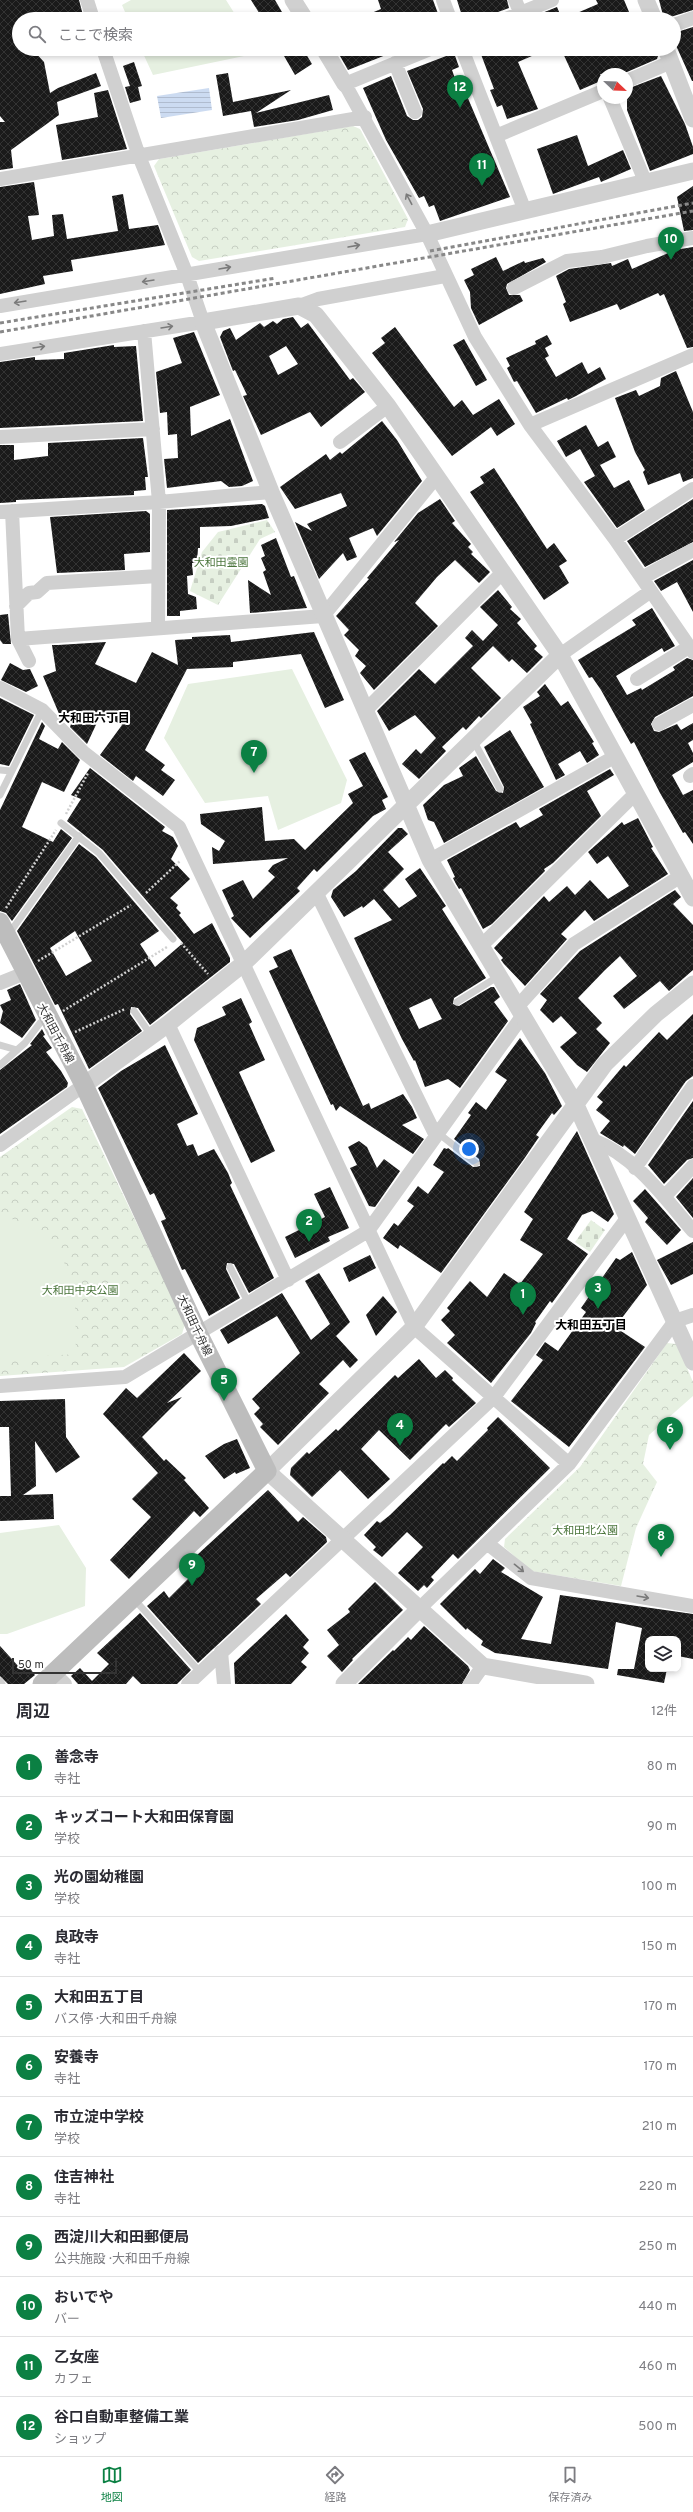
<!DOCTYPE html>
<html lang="ja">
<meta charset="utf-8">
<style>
:root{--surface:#fff;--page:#f7f7f7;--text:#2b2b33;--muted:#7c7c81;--line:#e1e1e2;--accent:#0b8043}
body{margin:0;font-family:Overpass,"Noto Sans JP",sans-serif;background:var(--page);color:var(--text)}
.controls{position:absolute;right:12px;bottom:12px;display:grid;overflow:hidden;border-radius:8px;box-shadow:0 2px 6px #0003}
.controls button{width:36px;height:36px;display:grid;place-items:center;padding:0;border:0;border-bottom:1px solid var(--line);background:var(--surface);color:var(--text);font:20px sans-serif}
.compass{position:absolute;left:597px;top:68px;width:36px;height:36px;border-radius:50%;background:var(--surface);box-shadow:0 2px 6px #0003;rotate:113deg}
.scale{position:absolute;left:12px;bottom:10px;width:105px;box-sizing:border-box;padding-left:4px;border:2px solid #333;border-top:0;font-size:11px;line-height:14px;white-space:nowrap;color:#333;-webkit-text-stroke:3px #fff;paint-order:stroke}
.you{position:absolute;left:469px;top:1149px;width:14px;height:14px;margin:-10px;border:3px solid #fff;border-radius:50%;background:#1a73e8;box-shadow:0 0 0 6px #1a73e833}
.badge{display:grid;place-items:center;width:26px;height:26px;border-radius:50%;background:var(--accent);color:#fff;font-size:13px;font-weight:700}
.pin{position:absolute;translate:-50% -33px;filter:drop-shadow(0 1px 2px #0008)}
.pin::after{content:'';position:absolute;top:21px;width:14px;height:12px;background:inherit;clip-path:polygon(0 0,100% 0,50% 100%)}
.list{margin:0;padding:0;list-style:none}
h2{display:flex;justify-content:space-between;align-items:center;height:52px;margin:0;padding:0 16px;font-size:17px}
h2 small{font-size:13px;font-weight:400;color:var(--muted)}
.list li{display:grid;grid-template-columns:26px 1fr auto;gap:12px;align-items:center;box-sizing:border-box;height:60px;padding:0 16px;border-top:1px solid var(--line)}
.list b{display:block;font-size:15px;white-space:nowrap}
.list p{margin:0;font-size:13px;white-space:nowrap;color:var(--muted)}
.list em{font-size:13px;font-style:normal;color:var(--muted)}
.icon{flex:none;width:22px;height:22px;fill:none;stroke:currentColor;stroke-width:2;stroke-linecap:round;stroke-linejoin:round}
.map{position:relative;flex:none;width:693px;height:1684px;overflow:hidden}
.search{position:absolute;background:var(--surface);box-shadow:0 2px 6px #0003;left:12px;right:12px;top:12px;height:44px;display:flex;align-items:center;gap:10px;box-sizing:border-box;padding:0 14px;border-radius:22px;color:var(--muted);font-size:15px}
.sheet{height:772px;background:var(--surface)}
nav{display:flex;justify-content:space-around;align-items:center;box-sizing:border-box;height:56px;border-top:1px solid var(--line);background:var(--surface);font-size:11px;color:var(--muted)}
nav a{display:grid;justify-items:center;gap:2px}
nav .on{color:var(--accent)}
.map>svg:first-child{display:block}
</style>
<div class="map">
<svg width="693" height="1684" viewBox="0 0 693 1684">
<defs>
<pattern id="forest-crowns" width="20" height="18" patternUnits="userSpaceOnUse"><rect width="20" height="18" fill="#e6f0e1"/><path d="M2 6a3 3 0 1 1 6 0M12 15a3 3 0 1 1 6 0" fill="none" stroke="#c6cec2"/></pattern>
<pattern id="cemetery-stones" width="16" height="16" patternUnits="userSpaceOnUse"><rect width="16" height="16" fill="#e6f0e1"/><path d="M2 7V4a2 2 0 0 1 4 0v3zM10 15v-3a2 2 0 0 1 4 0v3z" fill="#c6cec2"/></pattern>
<pattern id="water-rules" width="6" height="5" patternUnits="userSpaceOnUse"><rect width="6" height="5" fill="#ccdbf1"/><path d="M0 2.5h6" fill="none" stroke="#b0bccf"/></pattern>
<pattern id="building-cross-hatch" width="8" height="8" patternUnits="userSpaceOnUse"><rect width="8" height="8" fill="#1a1a1a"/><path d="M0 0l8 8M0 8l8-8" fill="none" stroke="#333"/></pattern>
</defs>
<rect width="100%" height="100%" fill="#fff"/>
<path fill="url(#forest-crowns)" d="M353,126L360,129L408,219L405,227L199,261L192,257L154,166L159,159Z
M72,1107L82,1109L185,1324L182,1334L124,1367L0,1376V1157Z
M667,1343L677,1344L693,1382V1396L649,1435L643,1464L657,1482L636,1528L621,1586L531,1571L504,1547L505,1539L580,1467Z"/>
<path fill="url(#cemetery-stones)" d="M267,520L275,532L260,539L218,605L190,591L202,552L218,532Z
M591,1220L605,1230L590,1252L575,1242Z"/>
<path fill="#e6f0e1" d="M131,0H226L238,19H128L122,5Z
M141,49H256L259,53L153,75Z
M292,669L347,780L341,803L278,830L268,796L205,803L164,738L188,684Z
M0,1215C33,1224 64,1248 72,1283C77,1306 75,1331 76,1354L0,1359Z
M59,1525L86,1568L85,1606L7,1634H0V1533Z"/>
<path fill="url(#water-rules)" d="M209,88L212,110L161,118L157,96Z"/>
<path fill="url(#building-cross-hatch)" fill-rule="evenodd" d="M0,0H79L84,19H19V49H32L44,62L50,93L58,88L96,73L101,86L57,102L59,115L11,150L13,168L0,170V122H5L0,116Z
M251,0H275L286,19H263Z
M378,0H433L440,19H357L381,9Z
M457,0H507L509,8L479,19H463Z
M596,0H624L632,19H563L598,4Z
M659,0H693V10L664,19Z
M557,7L562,19H544L542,13Z
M693,27V81H692L674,41V33Z
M280,49H303L312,64L295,75Z
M336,49H401L348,70Z
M479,49H548L518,62L538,109L507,119L502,105L497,107L490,90L494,89Z
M561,49H656L658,56L657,59L627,72L600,74L603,80L580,90Z
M454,53L459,67L452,70L462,98L467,96L510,197L440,221L434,205L429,207L424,196L419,198L386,140L363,88L391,76L407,116L413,120H418L422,117L423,109L407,71Z
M134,62L142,86L138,87L141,100L130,103L125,87L130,86L123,66Z
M228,73L233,102L291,90L256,113L329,95L333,110L298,120L254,127L251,111L223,116L216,75Z
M661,76L685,124L693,147V154L650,171L627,110V89Z
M108,90L127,149L62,160L56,125L98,117L94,93Z
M577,135L588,166L623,150L631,169L601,182L599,177L553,194L537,149Z
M34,182L39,215L28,216L32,240L54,236L52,215L63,214L67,239L118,231L112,196L123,194L129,229L158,225L165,245L71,260L73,271L43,276L45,284L0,294V187Z
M693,186V230L684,231L677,197Z
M693,247V347L687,348L664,294L660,296L658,293L620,310L617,304L570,322L563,304L566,302L556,276L569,269L611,263L612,266L628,259L632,269L675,250Z
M496,257L503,271L524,261L525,263L543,258L546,262L507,284L506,288L509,295H520L523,301L479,325L471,308L470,292L464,280L474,275L471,269Z
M293,317L301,328L308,323L350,380L353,378L365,392L321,427L310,412L261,435L243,396L247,395L235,370L233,371L220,337L223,331L230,328L236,340L260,323L264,327L273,321L277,324L283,319ZM286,346L298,364L278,375L269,356Z
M395,327L454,407L462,400L473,415L499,399L515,424L497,436L491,427L452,456L372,353L385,343L381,338Z
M194,332L220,395L190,407L191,436L230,419L253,481L242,486L229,487L221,481L167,488L164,459L178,458L177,434L168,435L167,412L160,413L156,372L182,363L173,338Z
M547,335L552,344L545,348L549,356L545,358L556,377L582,362L588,374L600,367L606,379L576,396L568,400L567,398L536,413L517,381L514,382L507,368L510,366L506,358L536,344L535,341Z
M464,339L487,380L476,386L453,345Z
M114,345V347L136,346L143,421L0,428V362L35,357V360L64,359V353Z
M676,371L693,412V478L683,482L680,473L648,485L643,472L645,470L635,452L615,398L636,390L639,396L660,386L661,378Z
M382,421L397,440L422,481L377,536L373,528L349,538L357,557L347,561L343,553L319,579L295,522L312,531L307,524L347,506L341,493L295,509L280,487L326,454L330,460L340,452L342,454Z
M586,425L598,447L608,441L616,457L600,465L614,488L629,480L645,510L617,528L584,482L595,476L580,449L566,457L557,441Z
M143,438L148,477H145L146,490L134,491V495L16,500V502L0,503V445H14V460L48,456V443Z
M494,468L547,549L554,543L567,561L559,566L569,583L544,600L470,492L484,483L480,477Z
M440,499L455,521L452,523L471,544L468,547L473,552L471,554L490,572L479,583L455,560L437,577L415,603L438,626L374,690L360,673L366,666L355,656L359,650L344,635L349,630L336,616L369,579L367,578L399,540L394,542L418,513Z
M693,499V542L645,567L627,541Z
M262,504L265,506L269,518L231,526L200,527V548H198L197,563H192L193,575L187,576L188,594L196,597L197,609L180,611V616H167V510Z
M146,511L150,514V552L124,554L125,570L57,573L50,517Z
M276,538L291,577L294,576L307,608L250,613L248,580L271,595L263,572L266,570L261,558L265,556L261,545Z
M693,560V612L677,582L661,591L654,581Z
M498,590L512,607L510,609L521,619L517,623L537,646L534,649L543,657L527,673L512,659L509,662L493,646L471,668L501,698L481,718L479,716L466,730L463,727L442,747L446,751L419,779L402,764L416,749L421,754L436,738L415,715L389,731L377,711L419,669L435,684L473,646L465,638L472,630L483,641L498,625L480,607Z
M652,608L675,646L664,652L662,648L616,676L627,695L641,688L642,690L675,670L673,667L687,658L693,660V696L655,717L651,724L654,731L659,732L677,724L681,730L693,723V740L688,743L693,753V762L672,775L683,795L693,790V844L685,832L683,833L660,793L634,742L631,744L601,690L592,677L589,678L578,660L636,625L632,620Z
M8,614L11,644H3L0,640V615Z
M314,632L344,700L325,708L301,654L233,662V667L187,669L145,750L165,765L161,770L175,780L163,796L136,776L133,781L100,755L122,725L101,714L87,744L70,727L71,724L60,716L43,676L56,671L52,645H58L106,642L95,664L136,683L152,652L178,665L175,640L192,639V637L230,635L231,642Z
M10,663L23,670L30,669L38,686L26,692L1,680Z
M545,684L561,706L568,701L594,742L592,743L599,755L587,763L580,751L558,764L565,775L556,780L530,724L532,723L523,707L540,696L537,692Z
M0,698L34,715L9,766L0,764Z
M42,722L45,726L39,739L58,749L62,742L80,760L64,792L42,782L22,827L53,842L61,829L72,838L12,921L6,913L0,911V810Z
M510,730L544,787L444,843L434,822L428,820L423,805L444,785L463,776L459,768L476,756L496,791L503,793L504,787L484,747Z
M365,752L388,797L382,800L386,809L373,816L317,872L314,869L297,888L300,891L250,938L231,918L234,916L222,890L243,880L253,899L275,877L268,871L273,865L288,858L213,864L212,847L219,851L225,841L201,824L200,814L262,807L265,841L294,839L305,850L353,803L348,794L363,786L349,760Z
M90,768L165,827L162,831L173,837L178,846L171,859L190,879L170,898L178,905L176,908L181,913L179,915L194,934L212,923L230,958V962L150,1025L138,1008L131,1007L130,1014L142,1031L89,1069L58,1004L55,1005L17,931L79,844L96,857L159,931L140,944L155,967L183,943L103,850L67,821L81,799L71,795ZM75,931L92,961L66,976L50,948Z
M610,769L614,775L587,791L601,816L553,863L544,869L545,871L492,924L483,929L461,888L459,889L456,884L453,878L455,877L447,860L516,822L520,828L543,815L539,809Z
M638,818L653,847L651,848L668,874L594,921L585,910L561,934L567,939L525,986L504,964L501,960L503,958L494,948L544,896L549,902L567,886L575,895L590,880L608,899L629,886L608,856L597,864L588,852L622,822L624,825Z
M398,828H402L408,834L388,852L404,869L383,890L399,908L417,896L405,879L420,868L446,906L442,909L486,978L454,998L453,1004L459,1006L491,987H494L500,997L494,1002L508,1021L460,1088L448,1079L425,1087L415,1060L414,1061L402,1039L354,938L392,920L374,899L363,908L362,906L344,917L331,897L333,890L356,871ZM431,998L442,1019L419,1029L409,1008Z
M675,890L681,897L673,904L693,925V970L669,991L660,981L624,1009L613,996L637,976L620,956L605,970L578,998L602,1023L596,1029L610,1043L587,1072L577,1065L560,1047L577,1033L561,1016L553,1023L540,1010L547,1000L540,994L580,951Z
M291,949L363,1106L369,1103L371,1109L403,1094L412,1107L417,1118L402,1125L424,1139L413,1154L340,1106L336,1111L333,1104L331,1105L269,971L278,967L273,957Z
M20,984L36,1020L22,1038L0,1023L3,1011L0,1005L11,1000L7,990Z
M241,998L252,1022L249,1024L265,1060L239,1072L275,1151L251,1163L194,1040L197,1028L226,1015L222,1007Z
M693,1014V1076L686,1081L635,1154L624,1145L623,1147L600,1133L610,1121L596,1110L603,1102L597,1097L624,1065L626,1067L659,1032L667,1040Z
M42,1029L45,1035L43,1036L52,1048L46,1052L61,1071L68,1083L67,1087L0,1134V1070L32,1045L30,1044Z
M520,1038L545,1073L562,1106L554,1115L552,1113L536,1135L539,1137L524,1159L441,1273L400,1245L398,1249L383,1238L394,1223L398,1226L414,1206L407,1201L418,1186L428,1194L444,1172L433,1165L444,1148L447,1149L448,1148L473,1167L480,1166L479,1159L454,1139L471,1115L468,1113L476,1102L486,1110L507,1080L495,1072Z
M165,1045L198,1114L177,1124L187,1146L193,1144L198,1156L214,1149L228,1173L232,1183L230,1185L274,1278L249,1293L234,1264L227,1263L226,1269L240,1298L209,1316L185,1269L182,1270L161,1221L166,1219L154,1193L150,1195L98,1088L121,1071Z
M693,1101V1158L687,1160L664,1184L648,1165Z
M577,1131L614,1214L608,1222L592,1211L582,1215L567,1239L588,1254L552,1303L550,1301L535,1322L536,1323L531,1333L491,1383L447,1343L455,1335L441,1320L450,1311L447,1308L470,1281L487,1297L504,1273L520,1284L543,1254L520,1240L533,1219L524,1212Z
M359,1141L367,1147L377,1168L384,1159L400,1171L375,1207L369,1206L350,1168L357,1165L348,1147Z
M693,1178V1218L676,1197Z
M330,1187L349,1228L328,1237L330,1241L295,1258L285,1237L325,1217L314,1194Z
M645,1189L681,1230L667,1245L645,1222L648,1218L633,1201Z
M693,1242V1274L671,1285L657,1260Z
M632,1252L647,1285L615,1327L645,1347L569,1447L511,1401L543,1360L536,1355L545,1342L558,1351L586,1312L581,1308L616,1258L620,1260Z
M370,1255L376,1268L349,1282L343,1268Z
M319,1273L350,1322L336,1336L358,1360L350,1368L343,1360L319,1384L329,1393L278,1445L260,1427L263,1424L254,1414L260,1408L252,1399L300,1353L277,1316L228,1344L220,1330L282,1293L311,1340L330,1324L305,1281Z
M383,1296L397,1312L376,1336L366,1315Z
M184,1353L201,1371L167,1403L182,1397L142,1437L164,1461L166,1459L186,1478L184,1480L209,1508L200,1517L194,1511L129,1579L110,1560L151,1517L132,1499L158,1473L103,1414L126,1388L137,1398Z
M419,1359L436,1378L445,1370L453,1378L452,1380L476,1403L449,1427L446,1424L410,1460L379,1430L361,1449L390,1479L368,1499L340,1470L312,1497L290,1475L291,1468L307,1452L309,1454L336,1429L338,1431L395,1375L398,1378Z
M65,1399L66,1437L80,1457L56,1473L35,1441L36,1486L23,1495L53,1494L54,1519L0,1521V1496H11L9,1427H0V1401Z
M498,1417L550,1468L458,1559L453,1554L431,1577L434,1580L427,1588L424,1585L418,1591L398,1573L423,1547L407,1532L382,1557L373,1550L376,1547L364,1535L377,1521L380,1523L390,1515L443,1463L444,1464L452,1456L457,1461L488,1430L487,1428Z
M237,1439L250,1468L236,1474L235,1472L224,1479L205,1456L224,1444Z
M268,1490L298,1522L303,1517L326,1537L327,1542L290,1577L286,1573L256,1599L261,1604L198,1663L147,1606L164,1591L169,1598L193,1574L185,1566Z
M493,1559L505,1568L501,1572L543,1597L521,1639L551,1644L560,1595L693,1614V1659L678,1656V1639H648V1669H667L664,1683L617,1675L618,1669H634L642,1628L616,1622L608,1669L495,1653L481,1645L483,1641L467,1628L466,1630L440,1604L475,1569L480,1574Z
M375,1582L403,1610L352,1659L353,1660L342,1672L327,1656L339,1645L327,1630L350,1612L348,1609Z
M140,1613L191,1670L177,1684H141L133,1676L126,1684H78L71,1676L80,1668L92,1681L109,1664L97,1653Z
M286,1614L309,1640L303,1647L309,1653L301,1662L307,1667L291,1684H235L234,1663Z
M424,1626L468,1666L470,1670L462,1684H358L393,1650L394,1651L408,1637L411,1640Z
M0,1646L20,1668L26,1663L35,1675L24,1684H8L0,1676Z"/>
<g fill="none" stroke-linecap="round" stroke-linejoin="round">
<path stroke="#d0d0d0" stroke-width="2.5" stroke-dasharray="2 2" stroke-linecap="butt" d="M66,814L88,773
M146,893L180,861
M6,908L56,830
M181,943L208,974
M38,961L131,905
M63,1011L167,947
M75,1032L125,1009"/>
<path stroke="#d0d0d0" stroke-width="7" d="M473,740L500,789
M0,770L11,771
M0,795L42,710
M61,823L99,853L173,939
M8,935L79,836
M457,1002L499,976
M134,1011L151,1035
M0,1045L17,1050
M0,1065L25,1043L40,1023L48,1018
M438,1133L476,1163
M230,1267L249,1304
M133,1598L200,1672
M0,1681L2,1684"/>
<path stroke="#d0d0d0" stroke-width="14" d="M87,0L93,19
M443,0L450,19
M515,0L521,14
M506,19L552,0
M674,25L693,18
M430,49L345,84L427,234L475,337L530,425L615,539L693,652
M462,49L525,211
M395,63L415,112
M627,81L671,62
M610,98L645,181
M496,136L603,91
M0,179L365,117
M514,288L567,261L602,257L647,246L693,238
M0,306L427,234
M299,306L318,299L445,276
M144,331L159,502L158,628
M0,354L203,322L187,275L139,156L103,49
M530,425L693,355
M0,437L153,429
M340,442L388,406
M12,511L18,639L29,661
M0,512L159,502L271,492
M615,539L693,489
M642,578L693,550
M16,606L29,593L37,592L47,583L158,576
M18,639L323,616L437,476
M560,655L651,591
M637,679L689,647
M0,688L42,710L83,752L179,827L414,1327L569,1464
M366,710L503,572
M659,724L693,705
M690,776L693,774
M430,860L616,756
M316,892L436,1136
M481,946L636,793
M0,983L25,973
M518,1006L574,944L681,876
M168,1024L288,1280
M593,1140C634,1155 665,1198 693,1231
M0,1145L84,1085
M635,1168L693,1086
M664,1197L693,1166
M0,1386L125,1377L368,1231L523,1015
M488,1544L531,1578L693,1606
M420,1608L569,1464L675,1321L693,1315
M221,1652L224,1684
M54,1673L65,1684
M188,1684L494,1397L628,1217
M470,1684L483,1666"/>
<path stroke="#d0d0d0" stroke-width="17" d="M293,0L305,19
M646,0L654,19
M324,49L345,84
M666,49L693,119
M427,234L693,171
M693,898L560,655L388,406L316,315L299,306L203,322L271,492L430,860L576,1105L693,1362
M84,1085L168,1024L243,964L560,655
M344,1684L420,1608
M586,1684L483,1666L267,1471L414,1327L605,1064L656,1014L693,984"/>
<path stroke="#bdbdbd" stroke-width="19" d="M0,922L84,1085L199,1335L267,1471L42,1684"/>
<path stroke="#888" stroke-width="3" stroke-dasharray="4 3" stroke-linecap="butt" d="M430,251L693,203
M0,323L276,278
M0,332L693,211"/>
</g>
<defs><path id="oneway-shaft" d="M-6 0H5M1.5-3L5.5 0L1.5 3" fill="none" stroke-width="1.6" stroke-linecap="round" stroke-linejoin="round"/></defs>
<g stroke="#7a7a7a">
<use href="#oneway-shaft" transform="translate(409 199) rotate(-118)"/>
<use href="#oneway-shaft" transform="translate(354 246) rotate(-10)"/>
<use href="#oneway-shaft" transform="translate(225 268) rotate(-10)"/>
<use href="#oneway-shaft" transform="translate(148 281) rotate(171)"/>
<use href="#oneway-shaft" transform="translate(20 302) rotate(171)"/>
<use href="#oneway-shaft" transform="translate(167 327) rotate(-9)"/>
<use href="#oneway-shaft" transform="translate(39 347) rotate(-9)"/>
<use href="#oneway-shaft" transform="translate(519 1568) rotate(39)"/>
<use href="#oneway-shaft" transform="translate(643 1597) rotate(10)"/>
</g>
<g text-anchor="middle" stroke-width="4" stroke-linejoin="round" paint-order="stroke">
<g font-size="11" fill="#49743a" stroke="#fff">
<text x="221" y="566">大和田霊園</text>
<text x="80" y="1294">大和田中央公園</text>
<text x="585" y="1534">大和田北公園</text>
</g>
<g font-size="11" fill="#333" stroke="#fff">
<text transform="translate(56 1033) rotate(62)" y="4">大和田千舟線</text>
<text transform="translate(195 1325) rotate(65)" y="4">大和田千舟線</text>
</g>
<g font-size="12" font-weight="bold" fill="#000" stroke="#fff">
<text x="94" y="722">大和田六丁目</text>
<text x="591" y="1329">大和田五丁目</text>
</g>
</g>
</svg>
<div class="controls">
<button><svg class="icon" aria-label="layers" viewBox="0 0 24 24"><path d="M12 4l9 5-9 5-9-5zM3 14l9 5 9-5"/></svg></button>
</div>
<svg class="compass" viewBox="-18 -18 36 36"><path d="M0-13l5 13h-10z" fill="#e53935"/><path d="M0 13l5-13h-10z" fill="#7c7c81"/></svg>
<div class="scale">50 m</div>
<div class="you"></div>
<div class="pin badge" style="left:523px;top:1315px">1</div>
<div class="pin badge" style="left:309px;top:1242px">2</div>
<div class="pin badge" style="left:598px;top:1309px">3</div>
<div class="pin badge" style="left:400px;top:1446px">4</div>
<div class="pin badge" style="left:224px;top:1401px">5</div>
<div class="pin badge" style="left:670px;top:1450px">6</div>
<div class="pin badge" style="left:254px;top:773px">7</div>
<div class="pin badge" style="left:661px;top:1557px">8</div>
<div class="pin badge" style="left:192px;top:1586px">9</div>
<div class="pin badge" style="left:671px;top:260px">10</div>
<div class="pin badge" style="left:482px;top:186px">11</div>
<div class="pin badge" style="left:460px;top:108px">12</div>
<div class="search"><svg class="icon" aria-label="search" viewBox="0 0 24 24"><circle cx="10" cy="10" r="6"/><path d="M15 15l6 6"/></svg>ここで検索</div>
</div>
<section class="sheet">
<h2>周辺<small>12件</small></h2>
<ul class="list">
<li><span class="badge">1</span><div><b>善念寺</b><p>寺社</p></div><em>80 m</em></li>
<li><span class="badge">2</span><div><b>キッズコート大和田保育園</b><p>学校</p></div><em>90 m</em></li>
<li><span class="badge">3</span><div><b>光の園幼稚園</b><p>学校</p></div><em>100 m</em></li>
<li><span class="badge">4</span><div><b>良政寺</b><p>寺社</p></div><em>150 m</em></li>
<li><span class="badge">5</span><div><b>大和田五丁目</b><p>バス停 · 大和田千舟線</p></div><em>170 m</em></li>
<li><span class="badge">6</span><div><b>安養寺</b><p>寺社</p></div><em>170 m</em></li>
<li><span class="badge">7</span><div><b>市立淀中学校</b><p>学校</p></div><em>210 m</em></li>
<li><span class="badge">8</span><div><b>住吉神社</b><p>寺社</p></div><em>220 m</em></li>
<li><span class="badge">9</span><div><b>西淀川大和田郵便局</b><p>公共施設 · 大和田千舟線</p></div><em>250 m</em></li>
<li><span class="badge">10</span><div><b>おいでや</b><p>バー</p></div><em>440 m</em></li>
<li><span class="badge">11</span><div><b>乙女座</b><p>カフェ</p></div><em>460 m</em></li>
<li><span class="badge">12</span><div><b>谷口自動車整備工業</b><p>ショップ</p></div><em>500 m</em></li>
</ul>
</section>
<nav>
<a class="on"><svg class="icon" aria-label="map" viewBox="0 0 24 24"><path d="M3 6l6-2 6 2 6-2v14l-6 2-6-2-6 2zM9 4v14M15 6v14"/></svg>地図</a>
<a><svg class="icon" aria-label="directions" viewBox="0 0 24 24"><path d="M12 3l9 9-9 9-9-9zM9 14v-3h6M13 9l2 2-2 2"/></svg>経路</a>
<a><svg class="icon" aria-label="saved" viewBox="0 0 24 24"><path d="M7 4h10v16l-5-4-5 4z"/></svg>保存済み</a>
</nav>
